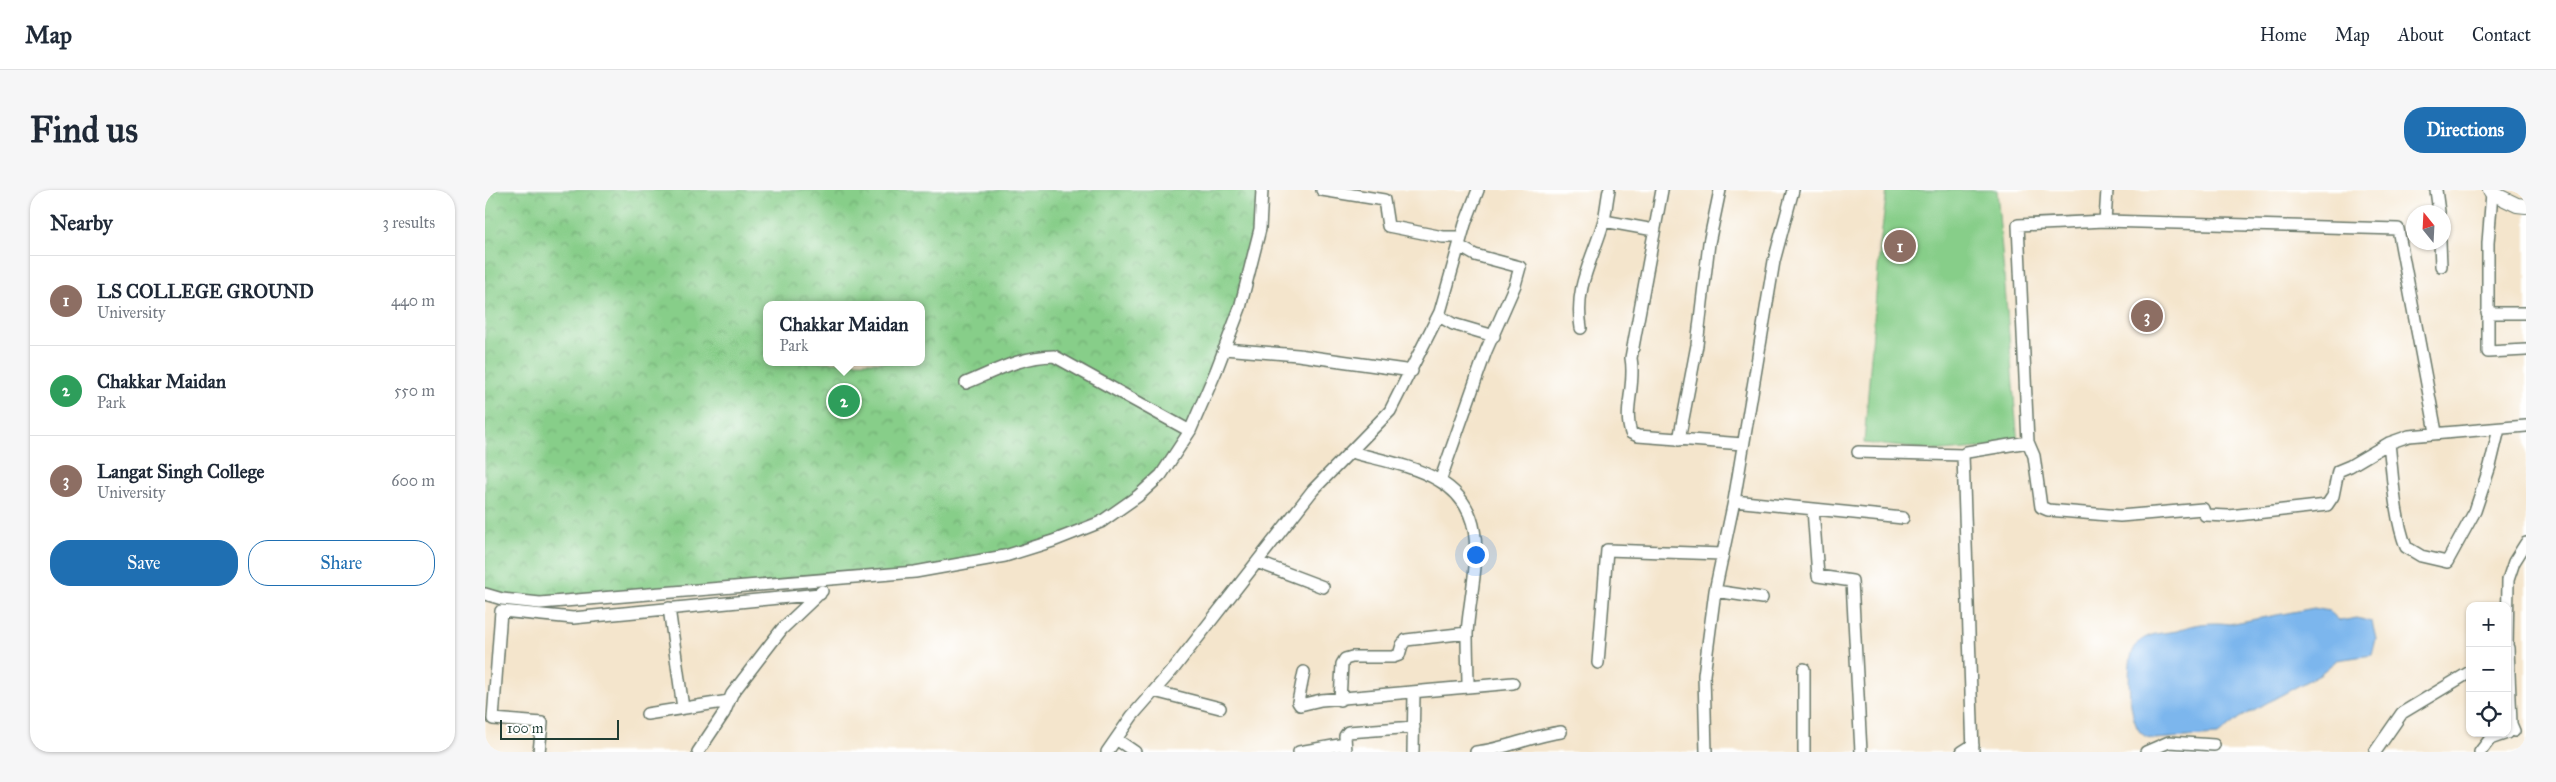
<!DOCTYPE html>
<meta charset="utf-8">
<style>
:root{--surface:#fff;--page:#f6f6f7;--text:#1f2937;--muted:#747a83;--line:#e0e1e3;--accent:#1f6fb2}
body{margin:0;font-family:"IM FELL Great Primer",serif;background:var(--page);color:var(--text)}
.controls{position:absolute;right:15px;bottom:15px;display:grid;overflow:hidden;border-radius:10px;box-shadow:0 1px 4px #0004}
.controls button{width:45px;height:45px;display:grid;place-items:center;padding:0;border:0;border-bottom:1px solid var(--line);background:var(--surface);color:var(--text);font:25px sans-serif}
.compass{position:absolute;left:1921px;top:15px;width:45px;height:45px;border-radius:50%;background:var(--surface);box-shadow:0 1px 4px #0004;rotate:342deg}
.scale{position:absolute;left:15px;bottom:12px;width:119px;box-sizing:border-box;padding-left:5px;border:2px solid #1f3d34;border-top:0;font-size:14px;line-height:18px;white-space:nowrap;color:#1f3d34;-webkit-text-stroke:4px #fff;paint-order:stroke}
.you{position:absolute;left:990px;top:364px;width:18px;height:18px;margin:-12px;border:4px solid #fff;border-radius:50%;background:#1a73e8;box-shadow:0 0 0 8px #1a73e833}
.badge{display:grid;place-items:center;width:32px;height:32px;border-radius:50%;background:var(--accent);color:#fff;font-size:16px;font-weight:700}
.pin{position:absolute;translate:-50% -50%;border:2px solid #fff;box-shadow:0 1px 5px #0006}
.popup{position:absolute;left:278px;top:111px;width:162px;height:65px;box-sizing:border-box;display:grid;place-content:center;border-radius:10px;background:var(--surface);filter:drop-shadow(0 1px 4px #0005);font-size:16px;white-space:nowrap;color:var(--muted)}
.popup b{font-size:19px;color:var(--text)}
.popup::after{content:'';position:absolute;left:50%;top:100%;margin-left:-10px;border:10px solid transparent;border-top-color:var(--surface)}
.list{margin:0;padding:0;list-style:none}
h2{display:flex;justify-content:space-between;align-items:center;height:65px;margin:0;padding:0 20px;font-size:21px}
h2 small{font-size:16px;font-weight:400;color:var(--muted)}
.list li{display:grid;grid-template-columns:32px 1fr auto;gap:15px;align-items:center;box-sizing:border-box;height:90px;padding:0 20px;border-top:1px solid var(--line)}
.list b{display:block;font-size:19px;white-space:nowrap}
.list p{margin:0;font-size:16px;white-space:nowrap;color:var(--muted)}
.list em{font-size:16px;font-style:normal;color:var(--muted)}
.actions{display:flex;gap:10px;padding:15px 20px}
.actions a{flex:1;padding:11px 0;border:1px solid var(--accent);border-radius:20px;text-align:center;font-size:18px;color:var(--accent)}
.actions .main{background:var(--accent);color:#fff}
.icon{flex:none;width:28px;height:28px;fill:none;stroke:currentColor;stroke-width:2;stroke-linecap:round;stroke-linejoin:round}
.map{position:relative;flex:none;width:2041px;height:562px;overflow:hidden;border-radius:20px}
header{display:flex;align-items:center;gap:30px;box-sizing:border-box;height:70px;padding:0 25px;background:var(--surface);border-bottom:1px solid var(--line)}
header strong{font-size:24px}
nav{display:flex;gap:28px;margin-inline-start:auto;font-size:18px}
.intro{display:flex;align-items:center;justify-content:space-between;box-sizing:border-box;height:120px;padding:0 30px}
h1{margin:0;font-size:35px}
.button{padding:12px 22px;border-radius:20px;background:var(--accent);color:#fff;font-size:18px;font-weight:700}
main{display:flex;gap:30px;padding:0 30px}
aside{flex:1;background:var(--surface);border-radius:20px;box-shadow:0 1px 4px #0004}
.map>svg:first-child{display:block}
</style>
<header>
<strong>Map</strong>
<nav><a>Home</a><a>Map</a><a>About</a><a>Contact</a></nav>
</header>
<div class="intro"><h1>Find us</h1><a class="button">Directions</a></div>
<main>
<aside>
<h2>Nearby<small>3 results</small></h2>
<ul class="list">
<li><span class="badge" style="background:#8d6e63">1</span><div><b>LS COLLEGE GROUND</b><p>University</p></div><em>440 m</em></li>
<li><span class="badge" style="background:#2e9e5b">2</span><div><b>Chakkar Maidan</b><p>Park</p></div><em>550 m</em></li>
<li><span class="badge" style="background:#8d6e63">3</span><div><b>Langat Singh College</b><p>University</p></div><em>600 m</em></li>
</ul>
<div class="actions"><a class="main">Save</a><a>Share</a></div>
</aside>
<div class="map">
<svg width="2041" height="562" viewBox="0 0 2041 562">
<defs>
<pattern id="park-crowns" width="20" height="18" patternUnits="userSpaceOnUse" patternTransform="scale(1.25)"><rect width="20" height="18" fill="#87ce89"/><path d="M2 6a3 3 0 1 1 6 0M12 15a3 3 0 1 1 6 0" fill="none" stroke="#6ea871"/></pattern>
</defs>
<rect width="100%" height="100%" fill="#fff"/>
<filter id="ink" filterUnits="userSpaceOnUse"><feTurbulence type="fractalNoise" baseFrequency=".02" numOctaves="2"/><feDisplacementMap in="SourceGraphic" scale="10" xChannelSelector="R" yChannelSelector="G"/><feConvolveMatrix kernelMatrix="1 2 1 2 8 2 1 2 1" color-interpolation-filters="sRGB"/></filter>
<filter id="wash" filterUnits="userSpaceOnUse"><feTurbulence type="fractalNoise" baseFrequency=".0096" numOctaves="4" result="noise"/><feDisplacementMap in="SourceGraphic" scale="20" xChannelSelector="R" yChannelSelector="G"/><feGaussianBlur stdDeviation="1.12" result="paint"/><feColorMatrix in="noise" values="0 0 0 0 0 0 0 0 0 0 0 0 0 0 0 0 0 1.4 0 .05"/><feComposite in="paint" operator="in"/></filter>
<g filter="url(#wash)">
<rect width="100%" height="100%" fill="#f4e5cc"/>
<path fill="url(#park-crowns)" stroke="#53865e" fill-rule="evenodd" d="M0,0H777L755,118L705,241L653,306L568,351L430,382L55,413L1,404L0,410ZM282,115H436V172H282Z"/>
<path fill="#87ce89" stroke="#53865e" d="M1402,0H1512L1533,255L1457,261L1379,253L1395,55Z"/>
<path fill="#7cb6ed" stroke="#4e7a90" d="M1829,418L1844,421L1855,431L1872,428L1887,432L1891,449L1887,465L1852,470L1835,484L1754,528L1733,545L1669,549C1663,548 1656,545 1653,539C1644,524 1641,477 1648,461C1657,442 1675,444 1692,441C1695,440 1699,438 1702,437C1714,433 1732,432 1744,434Z"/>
</g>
<g filter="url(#ink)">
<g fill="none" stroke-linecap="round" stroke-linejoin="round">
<g stroke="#6a7869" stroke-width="14">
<path id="minor" d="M837,0L899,10L903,36L958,47H976
M1177,0L1146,168C1151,195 1138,220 1146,243L1153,246L1258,254
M1951,0L1954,22
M2007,3L2003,53V162L2041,160
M1119,31L1169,40
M1620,31L1622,0
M1955,52L1956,76
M2002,123H2041
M954,126L968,134L1009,146
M1096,138C1089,95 1108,70 1119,30C1121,21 1122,10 1124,0
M739,159L813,165L927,181
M481,193C510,181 537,166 569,166L705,241
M1194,250L1212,155L1224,53L1235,0
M1543,252L1533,35L1620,31L1913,39L1951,242
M1904,253C1908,288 1909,325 1921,357L1936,366L1962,372L1990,321L2005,276L2014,239
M866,262C895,270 927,275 953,290C1012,323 985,390 982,444C982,462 983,480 983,497
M1373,262L1478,265
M955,291L1001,161L1030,95L1035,77L990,65L974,56
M1249,311L1418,328
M1328,319L1333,386L1367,391L1376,562
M772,372L838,397
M1230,401L1277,408
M0,404L17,409L55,413L430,382L520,366L568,351L616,332L653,306L676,285L705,241L731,181L755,118L775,39L777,0
M184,418L198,518
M2022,458L2023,390L2029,372L2041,353
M2023,458L2026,534L2029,541
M1113,473L1122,360L1237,364
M1319,479V562
M819,482L813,512L815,515L836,510L1028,493
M669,501L735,518
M855,510L857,474L860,469L867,467H908L914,465L917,455L921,450L982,443
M162,524L244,511
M631,549L650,562
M54,562L57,533L8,529L16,421L88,428L335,404
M213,562L239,523L247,504L270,474L297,439L337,401
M622,562L647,526L690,477L828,300L905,221L955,122L980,34L993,0
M814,562L860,554
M861,562L860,546L863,542L929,537
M928,562L929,502
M991,562C1020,559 1046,546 1076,542
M1221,562L1219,485L1230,401L1249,311L1289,71L1308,0
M1477,562L1488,555
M1488,562L1478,265L1482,262L1543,252L1549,266L1556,317L1563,320L1635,326L1718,319L1720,325L1744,326L1842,315L1848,306L1853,281L1865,276L1904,253L1924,246L2041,236
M1661,562L1684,552L1729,555
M1890,562L1917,523L1985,482
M1995,562L2005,549L2022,543"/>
</g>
<g stroke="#6a7869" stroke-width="16">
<path id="major" d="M2005,0L2007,3L2032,15L2041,16"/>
</g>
<use href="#minor" stroke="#fff" stroke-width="11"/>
<use href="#major" stroke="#fff" stroke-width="14"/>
</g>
</g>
</svg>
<div class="controls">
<button>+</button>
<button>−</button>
<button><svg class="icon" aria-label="locate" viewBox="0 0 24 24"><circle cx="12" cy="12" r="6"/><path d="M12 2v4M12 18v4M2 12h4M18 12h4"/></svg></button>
</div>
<svg class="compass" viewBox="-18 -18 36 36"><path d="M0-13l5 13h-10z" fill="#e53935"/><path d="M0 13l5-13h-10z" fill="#747a83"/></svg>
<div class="scale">100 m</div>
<div class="you"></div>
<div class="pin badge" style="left:1415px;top:56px;background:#8d6e63">1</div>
<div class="pin badge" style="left:359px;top:211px;background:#2e9e5b">2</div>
<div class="popup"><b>Chakkar Maidan</b>Park</div>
<div class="pin badge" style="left:1662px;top:126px;background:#8d6e63">3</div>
</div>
</main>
